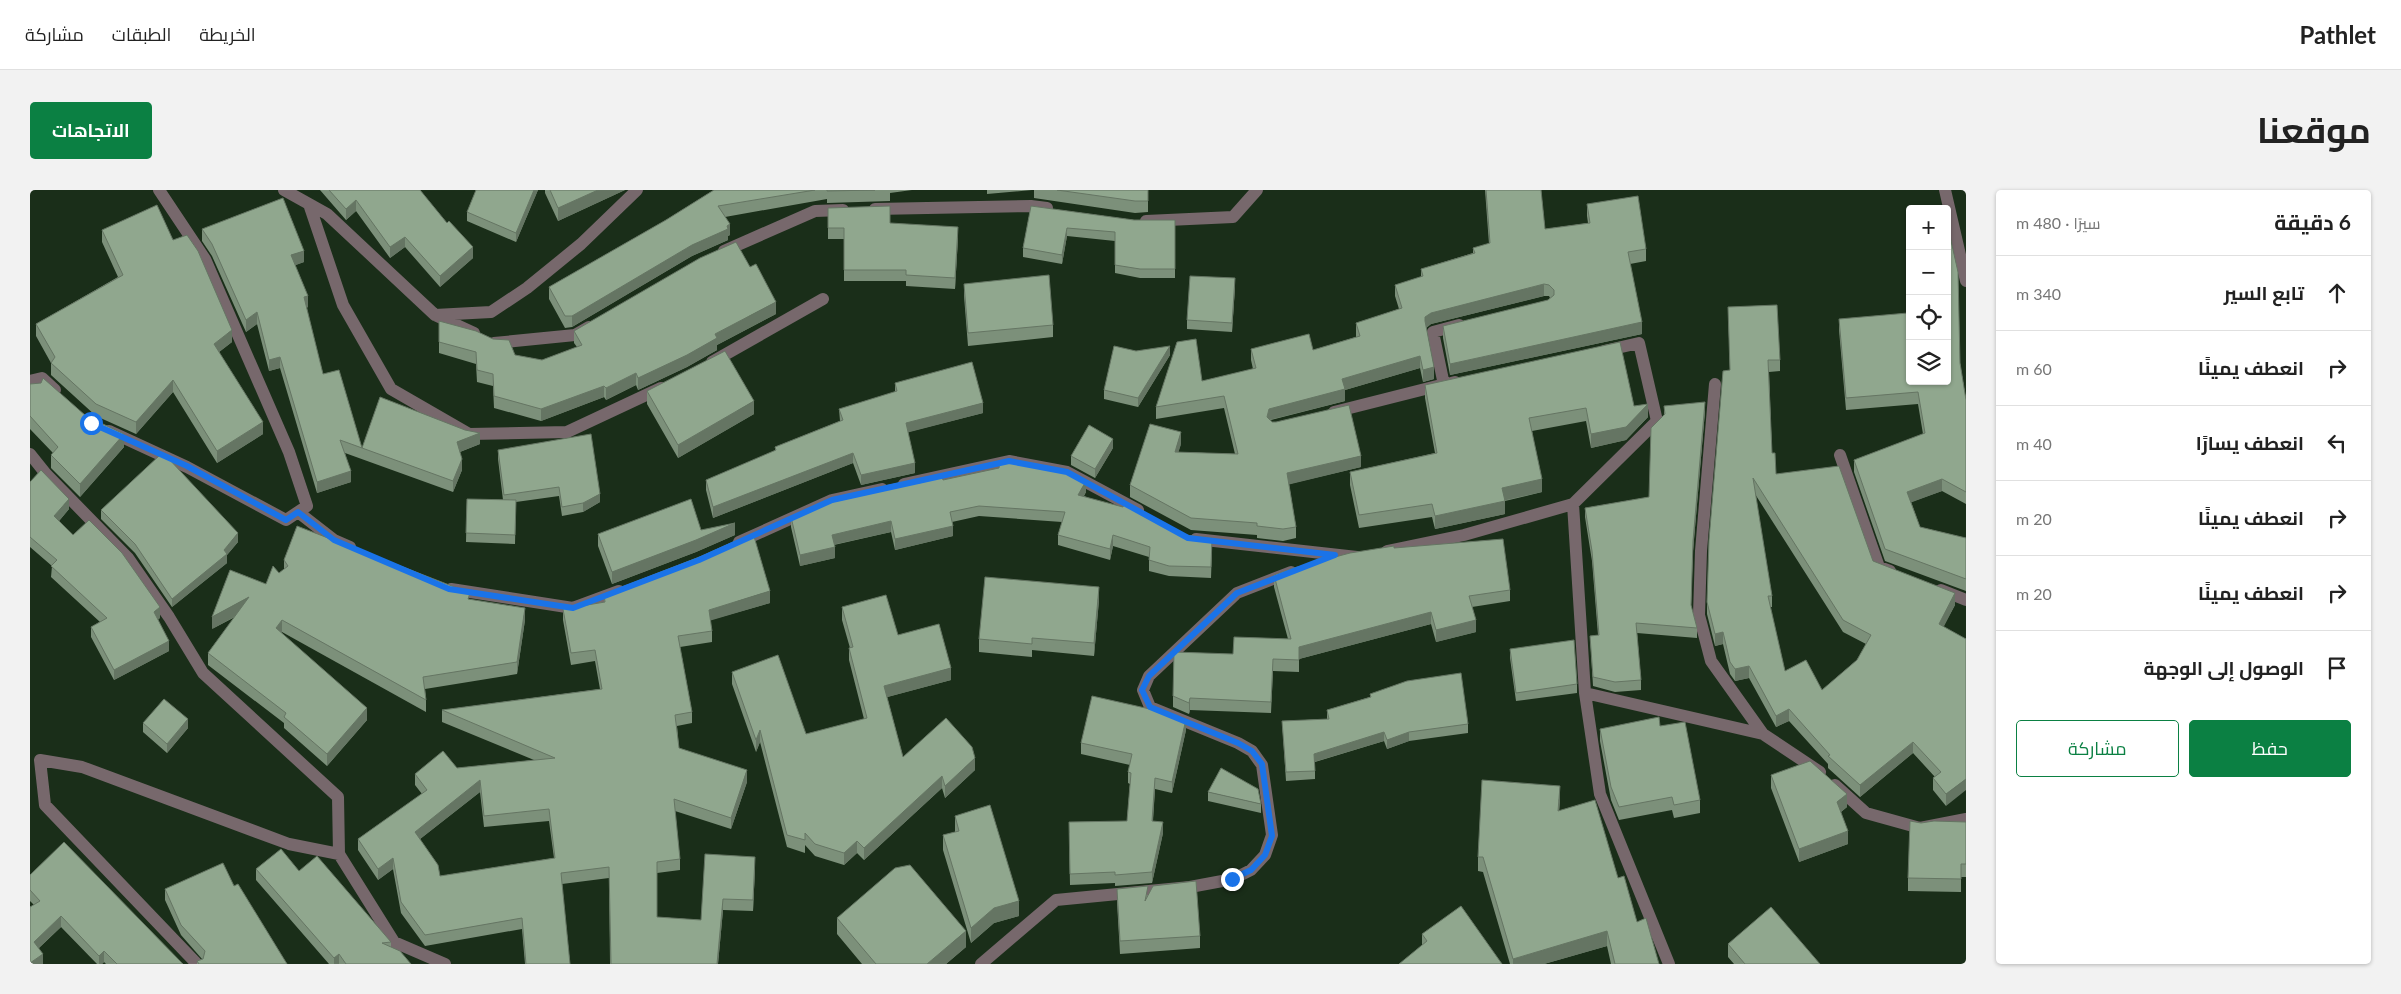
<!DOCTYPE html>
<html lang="ar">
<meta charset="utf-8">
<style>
:root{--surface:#fff;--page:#f2f2f2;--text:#222;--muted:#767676;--line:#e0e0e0;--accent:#0b8043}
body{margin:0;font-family:Lato,Cairo,sans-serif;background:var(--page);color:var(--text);direction:rtl}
.controls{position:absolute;right:15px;top:15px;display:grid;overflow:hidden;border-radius:5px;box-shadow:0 1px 4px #0004}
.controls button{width:45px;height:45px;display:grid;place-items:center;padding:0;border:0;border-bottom:1px solid var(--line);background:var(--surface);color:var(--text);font:25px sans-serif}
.stop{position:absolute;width:15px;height:15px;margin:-11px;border:4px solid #1a73e8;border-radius:50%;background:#fff}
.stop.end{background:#1a73e8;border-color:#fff;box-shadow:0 1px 5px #0008}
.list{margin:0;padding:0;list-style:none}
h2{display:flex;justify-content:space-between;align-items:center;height:65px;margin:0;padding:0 20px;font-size:21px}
h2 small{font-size:16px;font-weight:400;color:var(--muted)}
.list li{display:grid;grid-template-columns:32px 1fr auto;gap:15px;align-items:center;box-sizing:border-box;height:75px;padding:0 20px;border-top:1px solid var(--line)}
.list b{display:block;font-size:19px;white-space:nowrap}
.list em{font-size:16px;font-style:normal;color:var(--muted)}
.actions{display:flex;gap:10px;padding:15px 20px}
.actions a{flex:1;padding:11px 0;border:1px solid var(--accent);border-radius:5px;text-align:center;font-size:18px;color:var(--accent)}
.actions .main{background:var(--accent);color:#fff}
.icon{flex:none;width:28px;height:28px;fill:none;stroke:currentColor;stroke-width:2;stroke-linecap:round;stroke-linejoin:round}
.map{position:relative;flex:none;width:1936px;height:774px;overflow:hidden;direction:ltr;border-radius:5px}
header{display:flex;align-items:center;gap:30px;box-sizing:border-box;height:70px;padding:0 25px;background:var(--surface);border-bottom:1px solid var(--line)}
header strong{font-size:24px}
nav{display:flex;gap:28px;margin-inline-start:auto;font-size:18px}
.intro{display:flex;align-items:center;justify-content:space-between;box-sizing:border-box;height:120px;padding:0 30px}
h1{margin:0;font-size:35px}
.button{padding:12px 22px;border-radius:5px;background:var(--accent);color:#fff;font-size:18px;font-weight:700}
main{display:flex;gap:30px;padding:0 30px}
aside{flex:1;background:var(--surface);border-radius:5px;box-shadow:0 1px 4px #0004}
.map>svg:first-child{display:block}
</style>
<header>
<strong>Pathlet</strong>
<nav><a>الخريطة</a><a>الطبقات</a><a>مشاركة</a></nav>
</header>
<div class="intro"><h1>موقعنا</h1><a class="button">الاتجاهات</a></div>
<main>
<aside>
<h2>6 دقيقة<small>سيرًا · 480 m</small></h2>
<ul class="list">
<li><svg class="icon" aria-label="ahead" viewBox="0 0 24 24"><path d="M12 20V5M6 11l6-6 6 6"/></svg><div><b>تابع السير</b></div><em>340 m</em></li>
<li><svg class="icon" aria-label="right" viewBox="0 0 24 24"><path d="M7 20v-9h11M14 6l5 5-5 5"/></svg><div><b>انعطف يمينًا</b></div><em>60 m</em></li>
<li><svg class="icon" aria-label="left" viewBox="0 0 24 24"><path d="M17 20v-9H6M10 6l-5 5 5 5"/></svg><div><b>انعطف يسارًا</b></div><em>40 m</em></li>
<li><svg class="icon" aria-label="right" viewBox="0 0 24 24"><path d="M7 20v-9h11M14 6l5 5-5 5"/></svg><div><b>انعطف يمينًا</b></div><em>20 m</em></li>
<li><svg class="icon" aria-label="right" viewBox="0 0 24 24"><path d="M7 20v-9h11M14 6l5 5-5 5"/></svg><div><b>انعطف يمينًا</b></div><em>20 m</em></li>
<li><svg class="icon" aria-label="arrive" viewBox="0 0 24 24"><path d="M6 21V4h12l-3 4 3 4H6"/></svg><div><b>الوصول إلى الوجهة</b></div></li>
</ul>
<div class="actions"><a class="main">حفظ</a><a>مشاركة</a></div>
</aside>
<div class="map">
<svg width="1936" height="774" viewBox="0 0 1936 774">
<rect width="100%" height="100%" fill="#1a2e19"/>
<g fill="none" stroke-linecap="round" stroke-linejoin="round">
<path stroke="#77686c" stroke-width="12" d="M254,0L297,24L405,125L461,122L497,98L551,54L607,0
M1915,0L1936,91
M279,14L313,115L361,199L439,244L537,242L631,198
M845,19L1001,16L1017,18
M1116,31L1203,27L1227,0
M694,61L785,21L813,20
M405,125L444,143
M464,153L545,145L559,137
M682,172L793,109
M0,191L12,188L25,200
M1425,192L1414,195L1403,142L1429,135
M1685,194L1671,361L1669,425L1681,471L1733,544
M1304,222L1411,195
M79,241L157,277L256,330L277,316L259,262L175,69L129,0
M0,264L16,284L98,368L139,427L173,483L308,607L309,664L259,654L52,577L10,570L15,615L167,774
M1810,265L1849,377L1860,381
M874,294L979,271L1037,282L1108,320
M1543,314L1627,231L1609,153L1574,161
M268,322L304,350L320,357
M1166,349L1327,367
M709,352L802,310L852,299
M1357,361L1434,345L1543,314L1555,503L1733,544L1790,582
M421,399L543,418L589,401
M1911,400L1936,410
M1555,503L1570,604L1639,774
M1805,595L1836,623L1890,638L1936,629
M309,664L364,752L415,774
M951,774L1026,710L1160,697L1203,689L1221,680L1235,665L1242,645L1232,575L1222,561L1208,553L1120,517L1113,500L1119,486L1207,403L1261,382"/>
</g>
<path fill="#7c907a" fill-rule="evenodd" d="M290,0H390L443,68L410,97L375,57L360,68L326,21L316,30Z
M508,0L486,52L437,31V22Z
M515,0H595L528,31L515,3Z
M684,0H882L860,3V11L797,13V9L695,27L700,45L698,46V50L662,66L542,137L535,138L519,109V97L636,30Z
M957,0H1002L957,4Z
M1004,0H1118V22L1105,23L1004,8Z
M1455,0H1511L1515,39L1558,33L1557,26V14L1616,59V71L1600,74L1612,144L1420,185L1413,148V136L1518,110L1520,108L1519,106H1514L1401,134L1396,138L1404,189L1393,192L1390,178L1315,200V211L1241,230L1242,232L1331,277L1259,294L1266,337V348L1253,351L1227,348V345L1161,340L1100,307V295L1151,254L1148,262L1205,264L1194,218L1126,229V217L1172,191L1223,179L1221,170V159L1283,160L1326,147V133L1369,119L1365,106V95L1391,87V79L1443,63V58L1459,54Z
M1001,16L1104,30H1145V88H1110L1085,83V51L1037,46L1032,74L993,67V58Z
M798,18L860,33L928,48L925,99L876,96V91H814V49H798Z
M172,39L274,72L265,75L278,117L276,118L293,184L332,258L450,254L430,262L432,280L423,302L315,263L321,292L287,303L250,178L239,181L227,134L216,142L182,66L172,51Z
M72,40L143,50L202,152L189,162L233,244L187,273L143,202L106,244L66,226L21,185V173L6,146V134L88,87L72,52Z
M1878,41H1880V75L1878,53Z
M934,94L1023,135V147L938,156L934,106Z
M1205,97L1202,142L1157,139V130Z
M1698,117L1750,170V181L1739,182L1742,263L1746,284L1843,371L1925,415L1913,437L1936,449L1916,616L1903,600V588L1905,587L1883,563L1830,607L1798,578V574L1759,531L1746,537L1719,488L1705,491L1700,484L1693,454L1685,456L1677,424V412L1700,180ZM1725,304L1813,442L1836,454L1827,470L1792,500L1755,481L1740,417H1742V406Z
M746,124L687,155V160L657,177L608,200L606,195L576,210L574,207L511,231L464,218L463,196L447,192L446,174L409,163V131L485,165L512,170L547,157L544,153V141Z
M1809,129L1930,173L1936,210V314L1912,301L1881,312L1890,337L1936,348V401L1855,371L1824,282V270L1893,244L1888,214L1816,220L1809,140Z
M1106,161L1140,165L1108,217L1074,209V200Z
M865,193L953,223L878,242L885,283L831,295L823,273L683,328L676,300V290L745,261V257L810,231L809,219L865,202Z
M0,194L56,226L94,257L50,307L21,278V265L23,263L0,239Z
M1395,195L1604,216L1618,227L1596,250L1561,258L1556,231L1502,241L1512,302L1475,311V324L1405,339L1402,327L1329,338L1320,295V282L1405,263L1395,208Z
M617,201L724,224L648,268L617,214Z
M1634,216L1675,221L1663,361L1661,416L1667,438V448L1607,443L1611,490V500L1585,502L1563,496L1560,446L1568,445L1562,371L1555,327V318L1619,307L1634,224Z
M1083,258L1065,288L1041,275V266Z
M468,260L570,312L553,322L532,326L529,306L486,312L485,354L436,352L437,309L473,310L468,269Z
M995,275L1056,302L1054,306L1182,359L1181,388L1139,386L1119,381V367L1083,356L1080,370L1028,355V345L1032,332L949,326L922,332L923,346L865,360L861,342L804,355L805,368L770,376L761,337V327L836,305V300L913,290Z
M0,292L39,319L29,331L130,428L128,429L139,461L84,490L61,447V437L70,432L21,387L22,376L0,357Z
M71,320L208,352L197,365V373L142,417L105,363L71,329Z
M671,340L705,345L666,362L582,394L568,356V344Z
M1364,358L1480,400V411L1442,417L1446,442L1406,452L1401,434L1269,469V482L1243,481L1241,523L1160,520L1159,524L1143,517V506L1203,464L1258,449L1244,397V385Z
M254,370L440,410L495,430L487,484L395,499L396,510V522L252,442L251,443L337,530L297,576L254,538V533L178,475V463L205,427L182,439L254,379Z
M574,404L740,413L680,430L682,441V452L650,457L662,522V533L647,536L649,558L717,592L701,639L645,621L650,669V680L627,683V727L671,730L725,678L723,721L693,720L688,774H580L579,688L532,694L540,774H495L492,739L395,756L371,723L363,679L348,690L328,660V649L392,604L385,595V584L427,578L504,570L412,532V520L570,499L565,471L541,475L533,430V419L574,412ZM450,602L454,637L519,631L524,668L410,686L390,649Z
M1069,410L1064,466L1002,460V467L949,462V449Z
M812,417L868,445L921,490L857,507L873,567L945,580L915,608L912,598L834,670L827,663L814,675L785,666L775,655V663L757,657L730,552L726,562L702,494V482L776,544L834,529L819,470V458H820L812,430Z
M1480,459L1547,494V503L1486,511L1480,468Z
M1340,504L1438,534V543L1379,551L1357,559L1354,551L1285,572V589L1256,591L1252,531L1297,529V520L1340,507Z
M113,533L158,538L137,563L113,542Z
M1630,536L1670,610V623L1644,628L1642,620L1589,630L1581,610L1570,551V539Z
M1156,540L1142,603L1125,599L1123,631L1133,643L1122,693L1085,696V693L1040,695L1039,643L1097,631L1100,594L1098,593V582L1100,575L1051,564V553Z
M1741,585L1817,617L1811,622L1818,654L1769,672L1741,598Z
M1178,602L1231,614V623L1178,611Z
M1530,610L1529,621L1588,688L1607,732L1629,774H1581L1577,756L1514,774H1480L1453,682L1448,681V667Z
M925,626L989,726L964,733L941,753L913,660V645L925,642Z
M1936,632V687H1931V702L1878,701V688L1891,633Z
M226,679L269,681L361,752V757L381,774H299L226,690Z
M0,685L153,774H76L74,772L72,774H67L31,737L9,758L13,774H0L4,715L0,711Z
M204,696L257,774H167V771L172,769L151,745L135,710V699Z
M1087,699L1118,705L1170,746V758L1090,764L1087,712Z
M807,728L936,757L916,774H832L807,744Z
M1392,744L1472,774L1392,755Z
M1698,754L1790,774H1704L1698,767Z"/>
<path fill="#657563" d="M504,0H508L486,52V43Z
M568,0H595L528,31V18Z
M326,10V21L316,30V19Z
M700,34V45L698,46V50L662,66L542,137V126L662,55Z
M928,37V48L925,99V88Z
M1037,38V46L1032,74V65Z
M375,47V57L360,68V57Z
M443,57V68L410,97V86Z
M274,61V72L261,77V65Z
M1205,88V97L1202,142V133Z
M1514,94V106L1401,134L1395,139V143V127L1401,123Z
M278,106V117L274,119V107Z
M746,112V124L687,155V160L657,177L608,200V188L685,144Z
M227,122V134L216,142V130Z
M1612,132V144L1420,185V174Z
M202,140V152L184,166V154Z
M1140,156V165L1108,217V208Z
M1390,166V178L1315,200V211L1239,230L1237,227L1239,219L1312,189Z
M250,167V178L239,181V170Z
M1404,177V189L1393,192V180Z
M606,183V195L576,210V198Z
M143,190V202L106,244V232Z
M574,196V207L511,231V219Z
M724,211V224L648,268V255Z
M1675,212V221L1663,361V351Z
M953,213V223L876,243V233Z
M1618,214V227L1596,250L1561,258V244Z
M233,232V244L187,273V261Z
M1151,242V254L1145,274V262Z
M450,243V254L427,263V252Z
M94,244V257L50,307V294Z
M1083,249V258L1065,288V279Z
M823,263V273L683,328V317Z
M1331,266V277L1257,295V283Z
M432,269V280L423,302V291Z
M885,273V283L831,295V285Z
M321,281V292L287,303V292Z
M1512,289V302L1472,311V298Z
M1912,289V301L1877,314V302Z
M1056,291V302L1048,315V305Z
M570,304V312L553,322V313Z
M39,309V319L24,337V326Z
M1475,311V324L1405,339V326Z
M861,331V342L802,355V345Z
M705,333V345L666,362L582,394V382Z
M923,336V346L865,360V349Z
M208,343V352L197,365V373L142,417V409L194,360Z
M1083,345V356L1080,370V359Z
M805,357V368L770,376V365Z
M1069,397V410L1064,466V453Z
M740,401V413L679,431V420Z
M1925,403V415L1909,446V434Z
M219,407V419L182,439V427Z
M130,417V428L124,433V422Z
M495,418V430L487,484V472Z
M1401,422V434L1269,469V482V457Z
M252,430V442L246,450V438Z
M1446,430V442L1406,452V440Z
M1693,442V454L1685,456V444Z
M139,451V461L84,490V480Z
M1719,476V488L1705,491V479Z
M921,478V490L854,508V496Z
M1160,508V520L1159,524V513Z
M337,518V530L297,576V564Z
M1759,519V531L1746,537V526Z
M158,529V538L137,563V554Z
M1156,529V540L1142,603V592Z
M730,540V552L726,562V550Z
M1354,542V551L1284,572V564Z
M1379,542V551L1357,559V550Z
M1883,552V563L1830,607V595Z
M945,568V580L915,608V596Z
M717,580V592L701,639V628Z
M912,586V598L834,670V658Z
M1125,588V599L1122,642V631Z
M1936,589V600L1916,616V604Z
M450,590V602L385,653V642Z
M1530,596V610L1528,636V621Z
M1817,604V617L1807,625V612Z
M1133,632V643L1122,693V682Z
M1818,641V654L1769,672V659Z
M827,651V663L814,675V663Z
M725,667V678L723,721V710Z
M363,668V679L348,690V679Z
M693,709V720L688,774H687Z
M989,711V726L964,733L941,753V738L964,718Z
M31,726V737L4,762V752Z
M936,741V757L916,774H897Z
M1577,741V756L1514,774H1483V769Z
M74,761V772L72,774H69V766Z
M13,764V774H0V773Z
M309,764V774H304V768Z"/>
<path fill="#90a78e" stroke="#657563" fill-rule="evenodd" d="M299,0H390L417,33L419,31L443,57L410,86L375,47L360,57L326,10L316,19Z
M446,0H504L486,43L437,22Z
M520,0H568L528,18Z
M684,0H785L688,16L700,34L697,36L698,39L662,55L542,126H535L519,97L636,30Z
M797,0H845L797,1Z
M1027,0H1118V11H1105Z
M1456,0H1511L1515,39L1560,33L1557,14L1608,6L1616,59L1598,62L1612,132L1420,174L1413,136L1518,110L1524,105V100L1519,95L1514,94L1401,123L1395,127V131L1404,177L1393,180L1390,166L1312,189L1315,199L1239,219L1237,227L1242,232H1246L1319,215L1331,266L1257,283L1266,337L1253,339L1227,336V333L1161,328L1100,295L1120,234L1151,242L1145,262L1208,264L1194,206L1126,217L1147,152L1166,149L1172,191L1226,178L1221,159L1279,144L1283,160L1330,146L1326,133L1372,118L1365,95L1393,86L1391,79L1445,63L1443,58L1460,53Z
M253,8L274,61L261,65L278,106L274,107L293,184L309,180L332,258L350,207L435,240L450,243L427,252L432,269L423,291L310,250L321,281L287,292L250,167L239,170L227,122L216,130L182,54L172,39Z
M127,15L143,50L157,45L168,61L202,140L184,154L233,232L187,261L143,190L106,232L66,214L21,173L25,167L6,134L93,85L72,40Z
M860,16V33L928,37L925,88L876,85V80H814V38H798V18Z
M1001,16L1104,30H1145V79H1110L1085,75V42L1037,38L1032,65L993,58Z
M1917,37H1918L1928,82L1930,173L1936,210V302L1912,289L1877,302L1890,337L1936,348V389L1855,359L1824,270L1895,243L1888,202L1816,208L1809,129L1878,123L1877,92H1880V191H1917Z
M1878,41H1880V63Z
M706,52L720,77L726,74L746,112L685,144L687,148L657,165L608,188L606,183L576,198L574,196L511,219L464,206L463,184L447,180L446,162L409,152V131L446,141L463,149L479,150L485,165L512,170L552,155L544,141L670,68Z
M1019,85L1023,135L938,143L934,94Z
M1160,86L1205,88L1202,133L1157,130Z
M1747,115L1750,170H1738L1742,263H1745L1746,284L1809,276L1843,371L1925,403L1909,434L1936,449V589L1916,604L1903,588L1911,582L1883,552L1830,595L1798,566L1800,565L1759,519L1746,526L1719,476L1705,479L1700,472L1693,442L1685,444L1677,412L1679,350L1693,181L1700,180L1698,117ZM1723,288L1813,430L1841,445L1827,470L1792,500L1776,470L1755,481L1738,406H1742Z
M1590,152L1604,216L1618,214L1596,237L1561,244L1556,218L1499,228L1512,289L1472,298L1475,311L1405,326L1402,314L1329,325L1320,282L1407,263L1395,195Z
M1084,156L1106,161L1140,156L1108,208L1074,200Z
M695,161L724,211L648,255L617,201Z
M942,172L953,213L876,233L885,273L831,285L823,263L683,317L676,290L746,260L745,257L813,230L809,219L867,201L865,193Z
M13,188L56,226L94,244L50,294L21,265L28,257L0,226V194L11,193Z
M1675,212L1663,351L1661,415L1667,438L1606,433L1611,490L1585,492L1563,487L1560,446L1569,445L1562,361L1555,318L1619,307L1621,238L1635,224L1634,216Z
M1059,235L1083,249L1065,279L1041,266Z
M561,244L570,304L553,313L532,317L529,297L474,305L468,260Z
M130,265L138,268L208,343L194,360L197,364L142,409L105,354L71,320Z
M979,269L995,272V275L1034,279L1056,291L1048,305L1093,317L1095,312L1155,345L1182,348L1181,377L1139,376L1119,370L1120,357L1083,345L1080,359L1028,345L1035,322L949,316L920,322L923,336L865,349L861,331L802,345L805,357L770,365L761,327L785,316L837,304L836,300L888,289L889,293L912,287L913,290L969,278L970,271Z
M11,280L39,309L24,326L43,345L59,330L92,363L130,417L124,422L139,451L84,480L61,437L77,428L21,376L27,370L0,347V292Z
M437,309L486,310L485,345L436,343Z
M661,309L671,340L705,333L666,350L582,382L568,344Z
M267,336L440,403L438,409L495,418L487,472L393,487L396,510L252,430L246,438L337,518L297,564L254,527L256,523L178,463L219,407L182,427L200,380L236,394L243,376L249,383L258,376L254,370Z
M723,343L740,401L679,420L682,441L648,446L662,522L645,525L649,558L717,580L701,628L644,609L650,669L627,672V727L671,730L675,664L725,667L723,710L693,709L687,774H581L579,677L531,683L540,774H496L492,728L395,745L371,712L363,668L348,679L328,649L397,600L385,584L413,561L427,578L525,568L412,520L572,499L565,460L541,463L533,419L575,412L574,404L672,366ZM450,590L454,626L519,619L525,668L410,686L408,675L385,642Z
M1473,349L1480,400L1439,406L1446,430L1406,440L1401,422L1269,457V470L1243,469L1241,512L1160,508L1159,513L1143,506L1144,462L1203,464L1204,447L1261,449L1244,385L1264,378L1320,363L1364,356V358Z
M955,387L1069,397L1064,453L1002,448V454L949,449Z
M856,405L868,445L909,434L921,478L854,496L873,567L916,528L942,557L945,568L915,596L912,586L834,658L827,651L814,663L785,654L775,643V650L757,645L730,540L726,550L702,482L748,465L776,544L837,528L819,458L823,457L812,417Z
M1544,450L1547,494L1486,503L1480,459Z
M1431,483L1438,534L1379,542L1357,550L1354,542L1284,564L1285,581L1256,582L1252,531L1299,529L1297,520L1341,507L1340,504L1377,491Z
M1062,506L1142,524L1156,529L1142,592L1125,588L1122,631L1133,632L1122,682L1085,685V682L1040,684L1039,632L1097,631L1101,583L1098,582L1102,564L1051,553Z
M134,509L158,529L137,554L113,533Z
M1629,527L1630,536L1655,532L1670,610L1644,615L1642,607L1589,617L1581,597L1570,539Z
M1780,571L1817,604L1807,612L1818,641L1769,659L1741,585Z
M1191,578L1228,599L1231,614L1178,602Z
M1452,590L1530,596L1528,621L1565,610L1588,688L1594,686L1607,732L1616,728L1629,774H1585L1577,741L1483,769L1453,667H1448Z
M960,615L989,711L964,718L941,738L913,645L929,641L925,626Z
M1880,631L1891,633L1904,631L1936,632V674H1931V689L1878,688Z
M34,652L153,774H87L74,761L69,766L31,726L4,752L13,764L0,773V717L10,711L0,700V685Z
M251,659L269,681L287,666L361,752L352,753L370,761L381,774H316L309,764L304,768L226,679Z
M193,673L204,696L208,694L257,774H169L167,771L173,769L175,761L151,735L135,699Z
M880,675L936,741L897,774H846L807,728L865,678Z
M1166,691L1170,746L1090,751L1087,699L1118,696L1115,711L1123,696Z
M1431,716L1472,774H1369L1397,751L1392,744Z
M1741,717L1790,774H1715L1698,754Z"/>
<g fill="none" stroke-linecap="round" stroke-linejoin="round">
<path stroke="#1a73e8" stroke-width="6" d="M61,233L157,276L256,330L268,322L304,350L419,399L543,418L669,370L802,310L979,271L1037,282L1158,348L1305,365L1207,403L1119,486L1112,500L1120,517L1208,553L1222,561L1232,574L1242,646L1235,665L1221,680L1202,689"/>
</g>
</svg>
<div class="controls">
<button>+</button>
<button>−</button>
<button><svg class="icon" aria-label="locate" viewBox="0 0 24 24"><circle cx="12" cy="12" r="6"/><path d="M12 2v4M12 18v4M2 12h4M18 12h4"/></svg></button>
<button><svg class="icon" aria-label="layers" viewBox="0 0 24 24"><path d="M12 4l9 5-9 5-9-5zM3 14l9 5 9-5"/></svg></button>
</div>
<div class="stop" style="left:61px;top:233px"></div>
<div class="stop end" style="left:1202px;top:689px"></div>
</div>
</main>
